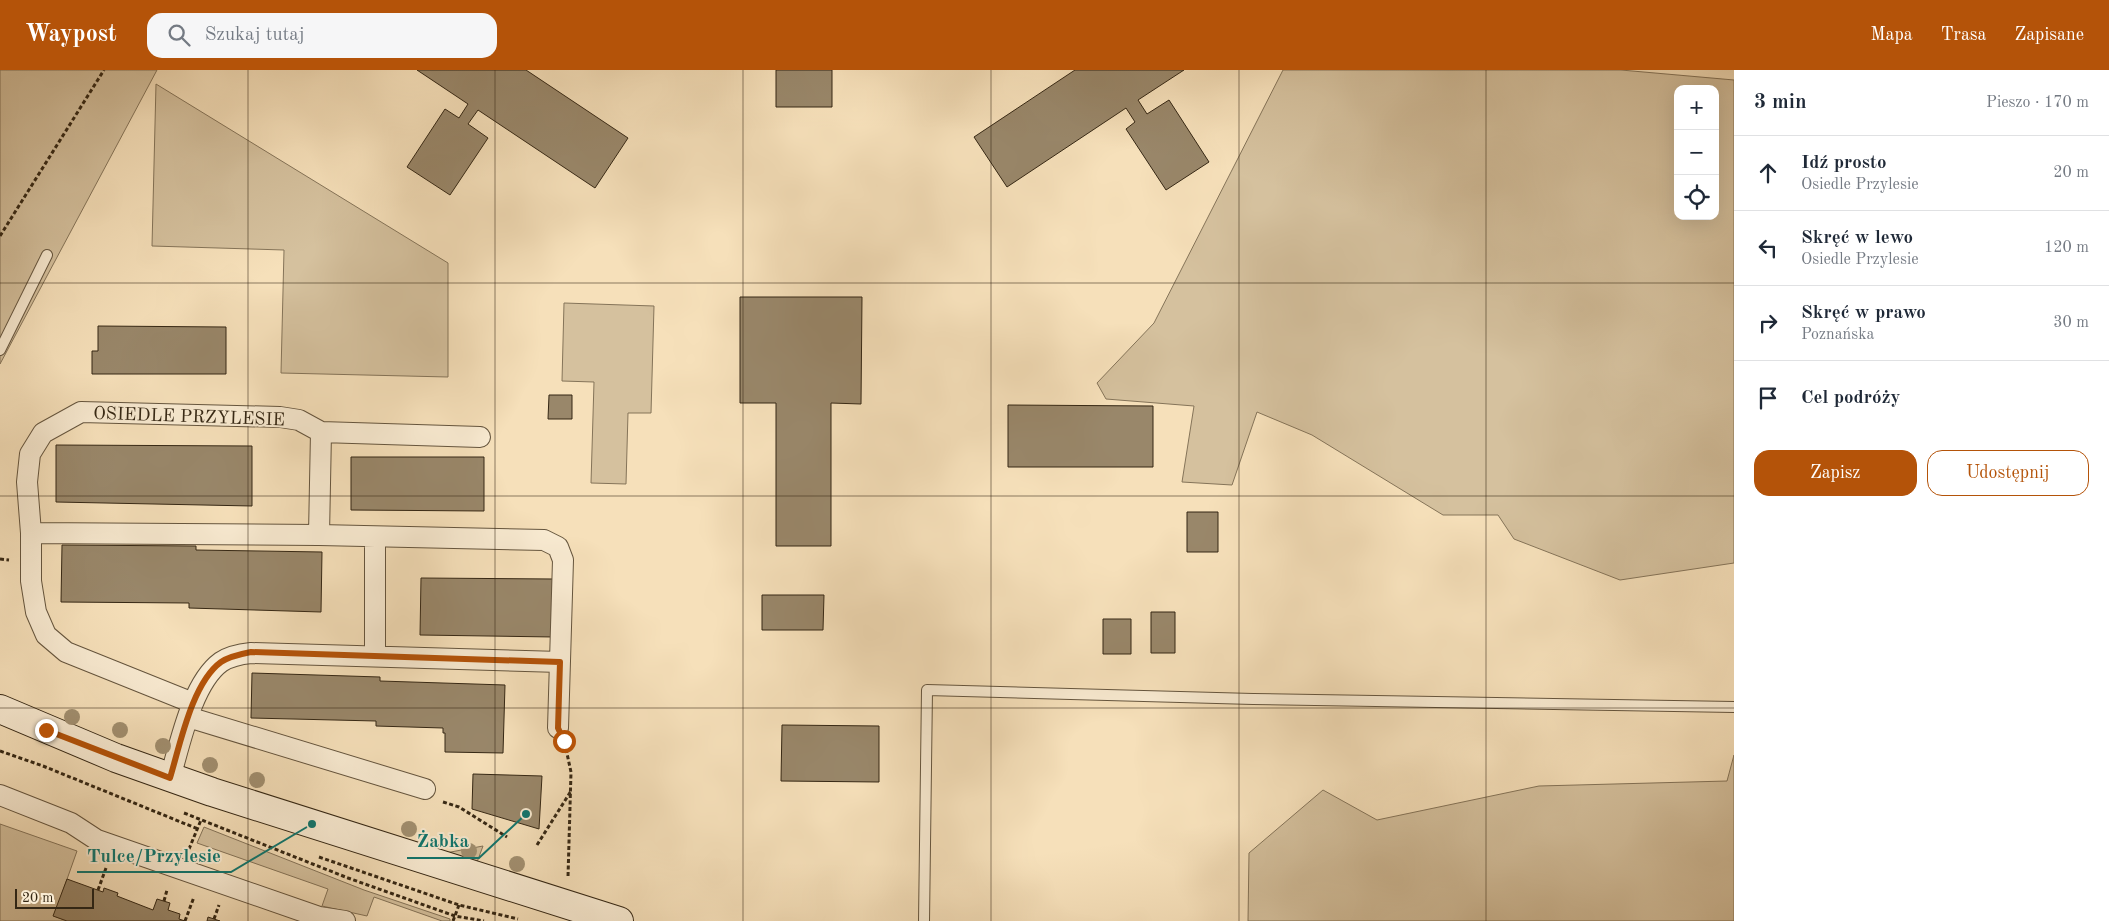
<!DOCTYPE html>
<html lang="pl">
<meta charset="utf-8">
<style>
:root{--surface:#fff;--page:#f6f6f7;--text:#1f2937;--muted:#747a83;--line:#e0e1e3;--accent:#b45309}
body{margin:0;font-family:"Old Standard TT",serif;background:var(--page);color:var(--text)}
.controls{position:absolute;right:15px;top:15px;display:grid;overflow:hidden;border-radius:10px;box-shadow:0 5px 20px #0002}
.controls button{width:45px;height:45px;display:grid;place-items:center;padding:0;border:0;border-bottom:1px solid var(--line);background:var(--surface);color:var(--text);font:25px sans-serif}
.scale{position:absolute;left:15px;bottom:12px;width:79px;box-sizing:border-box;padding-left:5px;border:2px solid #352714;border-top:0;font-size:14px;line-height:18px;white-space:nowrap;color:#352714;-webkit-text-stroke:4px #f9ebd2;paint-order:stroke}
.stop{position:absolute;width:15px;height:15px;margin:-11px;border:4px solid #b45309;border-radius:50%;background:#fff}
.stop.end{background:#b45309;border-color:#fff;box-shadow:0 1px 5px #0008}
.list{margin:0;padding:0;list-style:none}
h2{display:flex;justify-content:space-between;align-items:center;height:65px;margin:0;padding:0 20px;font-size:21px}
h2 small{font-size:16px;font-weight:400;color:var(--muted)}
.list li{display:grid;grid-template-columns:32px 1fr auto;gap:15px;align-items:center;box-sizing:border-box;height:75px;padding:0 20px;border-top:1px solid var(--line)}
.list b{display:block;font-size:19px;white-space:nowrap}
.list p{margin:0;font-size:16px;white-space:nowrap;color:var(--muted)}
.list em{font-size:16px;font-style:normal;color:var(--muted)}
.actions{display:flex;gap:10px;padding:15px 20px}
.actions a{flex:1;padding:11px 0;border:1px solid var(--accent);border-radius:15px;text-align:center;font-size:18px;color:var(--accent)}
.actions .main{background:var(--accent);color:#fff}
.icon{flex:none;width:28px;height:28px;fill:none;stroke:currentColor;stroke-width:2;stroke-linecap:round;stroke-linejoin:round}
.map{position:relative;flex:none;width:1734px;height:851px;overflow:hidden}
header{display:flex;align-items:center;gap:30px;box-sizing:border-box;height:70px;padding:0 25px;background:var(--accent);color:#fff}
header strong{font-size:24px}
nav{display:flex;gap:28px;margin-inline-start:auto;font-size:18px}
.search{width:350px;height:45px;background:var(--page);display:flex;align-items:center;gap:12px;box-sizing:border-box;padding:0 18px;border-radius:15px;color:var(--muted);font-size:19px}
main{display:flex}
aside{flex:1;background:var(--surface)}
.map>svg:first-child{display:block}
</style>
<header>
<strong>Waypost</strong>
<div class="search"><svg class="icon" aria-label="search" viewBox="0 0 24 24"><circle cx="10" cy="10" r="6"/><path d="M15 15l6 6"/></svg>Szukaj tutaj</div>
<nav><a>Mapa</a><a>Trasa</a><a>Zapisane</a></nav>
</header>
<main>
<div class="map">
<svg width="1734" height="851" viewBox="0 0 1734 851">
<rect width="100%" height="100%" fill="#f6e0ba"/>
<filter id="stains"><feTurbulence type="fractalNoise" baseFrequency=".004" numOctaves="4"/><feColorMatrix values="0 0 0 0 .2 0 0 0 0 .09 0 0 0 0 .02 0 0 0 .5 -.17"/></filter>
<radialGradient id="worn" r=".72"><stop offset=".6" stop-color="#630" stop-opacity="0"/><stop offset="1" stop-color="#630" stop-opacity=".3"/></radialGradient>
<path fill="#d5c19e" stroke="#857459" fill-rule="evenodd" d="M0,0H157L0,294Z
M1283,0H1621L1734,10V493L1620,510L1514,469L1498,445H1443L1312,365L1257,342L1232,415L1182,412L1194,336L1106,329L1097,313L1154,253ZM1678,19H1715V146H1678Z
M156,14L448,193V307L281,303L284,180L152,176Z
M564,233L654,236L651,343H628L626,414L591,413L594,312L562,311Z
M1734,685V851H1248L1249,783L1323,720L1377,750L1539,716L1727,711Z
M0,754L77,781L54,846L67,851H0Z
M204,757L364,820L450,849V851H442L374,827L367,846L322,836L328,819L197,773Z
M483,776L476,795L440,784Z"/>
<path fill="#99876a" stroke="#352714" d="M417,0H526L628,68L595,118L478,40L468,54L488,68L450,125L407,97L445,39L459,48L468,34Z
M776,0H832V37H776Z
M1075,0H1184L1138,30L1147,44L1169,30L1209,92L1166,120L1126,59L1135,52L1126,38L1007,117L974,67Z
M740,227H862L861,334L831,333V476H776V333H740Z
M98,256L226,257V304H92V281H98Z
M549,325H572V349H548Z
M1008,335L1153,336V397H1008Z
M56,375L252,376V436L56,432Z
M351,387H484V441L351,440Z
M1187,442H1218V482H1187Z
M62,475L196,476V480L322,482L321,542L189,538V533L61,532Z
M421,508L554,509V567L420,565Z
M762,525H824L823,560H762Z
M1151,542H1175V583H1151Z
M1103,549H1131V584H1103Z
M252,603L380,607V611L505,615L503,683L445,682V663H443V658L376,656V651L251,648Z
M782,655L879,656V712L781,711Z
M473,704L542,706L539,759L472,739Z
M67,809L103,822L104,818L118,823L117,826L153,840L157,829L170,833L168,840L180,844L179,849L185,851H67L53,846Z
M208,847L220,851H207Z"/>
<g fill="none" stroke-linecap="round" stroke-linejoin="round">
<g stroke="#65553e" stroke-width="12">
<path id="lane" d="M0,280L47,185
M924,851L927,620L1253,629L1734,637"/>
</g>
<g stroke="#65553e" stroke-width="22">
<path id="street" d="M31,463L319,465L544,470L558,477L563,490L558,658
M319,465L321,362
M375,467V586
M193,633L66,582L46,565L36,542L31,511V463L27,412L30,384L43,363L81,342L280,347L299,350L321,362L480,367
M188,647L425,719
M170,708C180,674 192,613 221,592C230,586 241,584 251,583L560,592
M0,725L71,753L97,770L319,847L345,851"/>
</g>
<g stroke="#352714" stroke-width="30">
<path id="secondary" d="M0,639L116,688L212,722L619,851"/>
</g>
<path stroke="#352714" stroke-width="3" stroke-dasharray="4 2.5" stroke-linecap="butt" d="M0,166L104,0
M0,489L9,490
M566,679L571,702L568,807
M0,681L43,696L198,759
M443,732L459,737L507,767
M184,743L348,808L455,846L484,851
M537,775L571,721
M189,779L201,750
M319,787L459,835L518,849
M98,820L106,798
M164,831L167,820
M214,849L219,835
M185,851L194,827
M453,851L459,835"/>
<use href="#lane" stroke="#f9ebd2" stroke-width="10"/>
<use href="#street" stroke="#f9ebd2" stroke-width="20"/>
<use href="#secondary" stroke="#f9ebd2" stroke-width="28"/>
</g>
<g fill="#a29071">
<circle cx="72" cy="647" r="8"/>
<circle cx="120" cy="660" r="8"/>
<circle cx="163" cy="676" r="8"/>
<circle cx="210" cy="695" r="8"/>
<circle cx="257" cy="710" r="8"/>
<circle cx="409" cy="759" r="8"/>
<circle cx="469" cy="781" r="8"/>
<circle cx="517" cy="794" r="8"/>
</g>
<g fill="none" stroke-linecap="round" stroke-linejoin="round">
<path stroke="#b45309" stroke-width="6" d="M46,660L170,708C180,675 192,613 221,592C230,586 241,584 251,582L560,592L558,658L564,671"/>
</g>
<path fill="none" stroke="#352714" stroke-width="1" stroke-opacity="0.55" d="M248,0V851M495,0V851M743,0V851M991,0V851M1239,0V851M1486,0V851M0,213H1734M0,426H1734M0,638H1734"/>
<g text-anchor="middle" stroke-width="4" stroke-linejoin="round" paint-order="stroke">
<g font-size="18" fill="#352714" stroke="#f9ebd2">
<text transform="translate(189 346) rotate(2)" y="6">OSIEDLE PRZYLESIE</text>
</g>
</g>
<path fill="none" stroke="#0f766e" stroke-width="2" d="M526 744L479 788H407M312 754L231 802H77"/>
<g fill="#0f766e" stroke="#f9ebd2" stroke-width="2">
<circle cx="526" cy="744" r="5"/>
<circle cx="312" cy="754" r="5"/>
</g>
<g font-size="19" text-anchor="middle" font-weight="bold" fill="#0f766e" stroke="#f9ebd2" stroke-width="4" stroke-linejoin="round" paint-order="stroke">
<text x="443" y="777">Żabka</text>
<text x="154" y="792">Tulce/Przylesie</text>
</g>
<rect width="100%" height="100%" filter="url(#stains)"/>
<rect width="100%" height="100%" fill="url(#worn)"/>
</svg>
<div class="controls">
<button>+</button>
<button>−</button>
<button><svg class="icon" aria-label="locate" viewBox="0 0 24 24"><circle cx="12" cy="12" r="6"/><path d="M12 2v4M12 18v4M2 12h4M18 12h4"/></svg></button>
</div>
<div class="scale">20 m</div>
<div class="stop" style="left:564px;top:671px"></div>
<div class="stop end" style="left:46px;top:660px"></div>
</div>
<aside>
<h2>3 min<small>Pieszo · 170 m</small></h2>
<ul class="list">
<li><svg class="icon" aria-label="ahead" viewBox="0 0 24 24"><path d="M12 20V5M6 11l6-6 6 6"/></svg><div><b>Idź prosto</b><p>Osiedle Przylesie</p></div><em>20 m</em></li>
<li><svg class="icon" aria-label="left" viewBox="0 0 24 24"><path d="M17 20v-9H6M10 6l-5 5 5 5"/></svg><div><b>Skręć w lewo</b><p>Osiedle Przylesie</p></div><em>120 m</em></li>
<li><svg class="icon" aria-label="right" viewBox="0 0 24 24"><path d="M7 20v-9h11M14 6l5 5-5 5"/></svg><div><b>Skręć w prawo</b><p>Poznańska</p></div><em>30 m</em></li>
<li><svg class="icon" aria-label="arrive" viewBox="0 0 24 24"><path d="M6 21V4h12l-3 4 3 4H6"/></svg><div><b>Cel podróży</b></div></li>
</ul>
<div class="actions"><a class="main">Zapisz</a><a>Udostępnij</a></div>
</aside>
</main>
